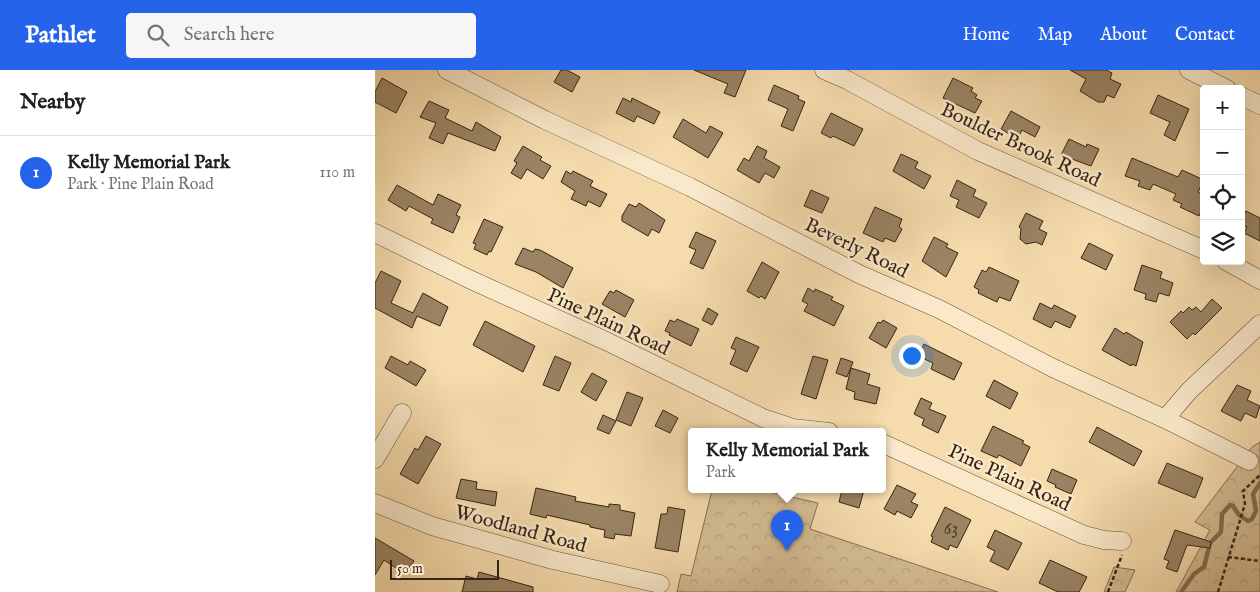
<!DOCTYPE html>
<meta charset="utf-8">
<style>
:root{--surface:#fff;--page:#f6f6f6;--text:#202124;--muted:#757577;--line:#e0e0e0;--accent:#2563eb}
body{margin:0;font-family:"IM FELL English",serif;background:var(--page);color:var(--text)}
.controls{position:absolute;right:15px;top:15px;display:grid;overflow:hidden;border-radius:5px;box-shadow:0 5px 20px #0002}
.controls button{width:45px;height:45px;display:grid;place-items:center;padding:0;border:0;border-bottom:1px solid var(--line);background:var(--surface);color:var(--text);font:25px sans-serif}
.scale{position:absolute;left:15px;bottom:12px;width:109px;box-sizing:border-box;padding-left:5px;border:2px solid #362414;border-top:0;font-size:14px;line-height:18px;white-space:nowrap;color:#362414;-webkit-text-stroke:4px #f9e8ca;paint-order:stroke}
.you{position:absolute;left:536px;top:285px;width:18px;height:18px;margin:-12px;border:4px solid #fff;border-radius:50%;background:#1a73e8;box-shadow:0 0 0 8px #1a73e833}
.badge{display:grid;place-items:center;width:32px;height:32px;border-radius:50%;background:var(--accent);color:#fff;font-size:16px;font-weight:700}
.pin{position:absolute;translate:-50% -41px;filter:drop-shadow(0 1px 2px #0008)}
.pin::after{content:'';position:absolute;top:26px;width:18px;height:15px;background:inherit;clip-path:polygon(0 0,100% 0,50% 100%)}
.popup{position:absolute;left:313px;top:358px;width:198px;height:65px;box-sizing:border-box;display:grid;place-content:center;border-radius:5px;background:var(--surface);filter:drop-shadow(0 1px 4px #0005);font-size:16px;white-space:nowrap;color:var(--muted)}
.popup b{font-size:19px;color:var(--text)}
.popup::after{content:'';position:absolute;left:50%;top:100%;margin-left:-10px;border:10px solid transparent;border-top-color:var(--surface)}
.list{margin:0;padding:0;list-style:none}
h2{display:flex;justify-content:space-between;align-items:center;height:65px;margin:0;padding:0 20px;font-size:21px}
h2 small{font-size:16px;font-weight:400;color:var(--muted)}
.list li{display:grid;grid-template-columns:32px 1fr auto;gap:15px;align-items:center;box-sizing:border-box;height:75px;padding:0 20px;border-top:1px solid var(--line)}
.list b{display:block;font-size:19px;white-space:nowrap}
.list p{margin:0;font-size:16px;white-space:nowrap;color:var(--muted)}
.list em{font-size:16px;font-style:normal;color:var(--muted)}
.icon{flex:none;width:28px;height:28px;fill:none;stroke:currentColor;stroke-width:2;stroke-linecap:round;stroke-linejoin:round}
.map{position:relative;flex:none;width:885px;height:522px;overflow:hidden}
header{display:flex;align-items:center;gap:30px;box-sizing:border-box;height:70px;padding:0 25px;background:var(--accent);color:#fff}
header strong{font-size:24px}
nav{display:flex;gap:28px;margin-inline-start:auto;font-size:18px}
.search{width:350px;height:45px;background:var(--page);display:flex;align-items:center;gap:12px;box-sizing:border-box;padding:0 18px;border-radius:5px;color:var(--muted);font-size:19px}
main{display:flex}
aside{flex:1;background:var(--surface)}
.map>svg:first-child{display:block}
</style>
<header>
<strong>Pathlet</strong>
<div class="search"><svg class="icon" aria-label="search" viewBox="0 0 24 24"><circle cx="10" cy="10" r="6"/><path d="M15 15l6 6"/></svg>Search here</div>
<nav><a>Home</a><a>Map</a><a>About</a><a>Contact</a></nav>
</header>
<main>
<aside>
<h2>Nearby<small></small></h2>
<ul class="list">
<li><span class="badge">1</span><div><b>Kelly Memorial Park</b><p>Park · Pine Plain Road</p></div><em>110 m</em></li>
</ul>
</aside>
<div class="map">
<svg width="885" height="522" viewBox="0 0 885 522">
<defs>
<pattern id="park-crowns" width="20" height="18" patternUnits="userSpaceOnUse" patternTransform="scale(1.25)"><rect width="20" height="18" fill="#d5bd93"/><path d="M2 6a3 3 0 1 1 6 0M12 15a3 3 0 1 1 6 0" fill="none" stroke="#b7a27e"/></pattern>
</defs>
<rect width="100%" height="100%" fill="#f6dcad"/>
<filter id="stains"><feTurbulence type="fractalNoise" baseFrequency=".004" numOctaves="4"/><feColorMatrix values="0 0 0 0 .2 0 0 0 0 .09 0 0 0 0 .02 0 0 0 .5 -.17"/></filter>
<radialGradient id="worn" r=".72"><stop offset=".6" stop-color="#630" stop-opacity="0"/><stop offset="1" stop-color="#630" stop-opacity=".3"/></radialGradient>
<path fill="url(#park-crowns)" stroke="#867054" d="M885,372V522H801L835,460L820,452L877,377Z
M337,420H386L443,433L435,459L623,522H302L306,504L316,506Z
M739,497L760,500L750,522H729Z"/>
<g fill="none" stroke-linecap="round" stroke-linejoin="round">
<path stroke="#826d51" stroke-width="4.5" d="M806,522L819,504L829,497L835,473L846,462L847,444L855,435L858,436L864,445L873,451L877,449L881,441L878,424L885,413"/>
</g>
<path fill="#9a8464" stroke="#362414" d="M186,0H192L205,7L197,22L179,12Z
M319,0H371L360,27L349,23L353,14Z
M695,0H731L737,3L735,9L746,14L739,28L732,25L729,32H723L705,21L711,9Z
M7,8L32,22L21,43L0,32V22Z
M578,8L598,18L596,21L602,25L600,28L607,31L600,43L568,28Z
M399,15L424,26L423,29L430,32L418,61L406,56L413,39L393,30Z
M783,25L814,39L800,71L789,65L795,52L775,43Z
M248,28L256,32L257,28L285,42L279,54L262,46L259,52L241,43Z
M54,31L74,40L70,48L97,61L101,52L126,67L120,81L73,63L68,74L54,68L61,53L45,47Z
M636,41L665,57L660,67L647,60L644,66L637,62L636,65L626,59Z
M456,43L488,59L479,76L458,66L456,68L446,63Z
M308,49L331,63L335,56L348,63L333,88L298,67Z
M694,69L711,77L712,74L724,79L716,96L686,85Z
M148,76L167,87L165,90L176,96L168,109L152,99L146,109L136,103L142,93L139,91Z
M382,76L392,81L389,88L405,97L399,108L390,103L384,113L362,100L369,88L374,91Z
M526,84L543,92L540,98L556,106L549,119L518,101Z
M757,88L803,107L807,100L829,110L823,122L829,125V135L824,146L805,137L807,134L798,130L801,124L778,114L775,120L763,116L765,111L750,106Z
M191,101L196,104L198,101L218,111L215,116L232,124L225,137L213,131L211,136L196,129L200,121L186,112Z
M582,110L601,120L598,126L612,133L604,148L581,137L584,130L575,126Z
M22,115L58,135L63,124L86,135L81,145L85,147L78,163L56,153L58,149L34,136L31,141L13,130Z
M436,120L454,128L447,143L429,136Z
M264,133L290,150L284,163L277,159L273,166L247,151V146L254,134L261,137Z
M500,137L527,149L524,157L527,159L520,172L510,168L508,172L488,163Z
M871,141L885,148V171L869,163L872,157L866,155V150Z
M651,143L668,151L664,159L672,163L667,175L661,172L651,174L645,169L646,158L644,157Z
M109,149L128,157L116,182L114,181L112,185L99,179L101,174L98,173Z
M321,162L341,171L328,199L315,193L321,180L314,177Z
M559,167L573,174L571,177L583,183L571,207L547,191Z
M714,173L738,185L731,200L706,188Z
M148,178L158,182L160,179L165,180L198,198L188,218L161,202L140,194Z
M387,192L404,202L390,229L386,226L384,228L372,221Z
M767,195L787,202L785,208L798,213L794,226L784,223L781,232L770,229L771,224L759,220Z
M614,197L644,211L635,231L624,227L622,232L603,223L604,220L599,217L607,200L611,202Z
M6,201L26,211L16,233L38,243L48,223L73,237L65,256L42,246L37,258L0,238V213Z
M433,218L439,222L440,219L458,227L456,230L469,236L459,256L429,241L433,234L427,231Z
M241,220L259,230L250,247L227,234L235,221L239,223Z
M837,229L847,238L820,265L818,263L812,269L795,252L806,241L808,243L814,237L817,240L821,237L826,242Z
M665,233L677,239L679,235L701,246L695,258L680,251L676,258L658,249Z
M333,238L343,244L337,255L327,250Z
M302,249L324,259L316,276L294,265L295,263L290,261L295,250L300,252Z
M508,250L522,258L511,278L494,268L503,252L506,253Z
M110,251L160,276L148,302L98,275Z
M740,258L749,264L751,262L768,272L761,296L757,294L756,296L727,280Z
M361,267L384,277L372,302L355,294L361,280L356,278Z
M549,274L587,293L579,310L556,299L558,293L543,286Z
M16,286L33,295L35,291L51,300L41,316L10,298Z
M180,286L196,293L184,321L168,315Z
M438,286L453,290L441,329L426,324Z
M466,288L478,292L472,307L461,303Z
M476,298L495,304L492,314L505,318L501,334L479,329L480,322L471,319Z
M217,303L232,311L221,331L206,322Z
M619,310L643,323L635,339L611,326Z
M862,315L876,321L872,330L885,336L881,348L870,343L866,351L846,341Z
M252,322L268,328L256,356L241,350Z
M546,328L557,333L554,339L571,346L563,363L547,355L549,349L539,344Z
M288,340L303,348L295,363L280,356Z
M228,345L241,351L234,364L222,359Z
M618,356L649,371L647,373L655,377L646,396L624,385L622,388L606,381Z
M722,357L767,381L759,396L714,372Z
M51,366L66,374L43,414L25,404L40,378L43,380Z
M792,393L828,408L820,428L783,413Z
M677,399L702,410L696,424L680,417L681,415L672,411Z
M86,409L102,412L101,419L122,422L120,436L81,428Z
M522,415L541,424L536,432L543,435L536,448L522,441L520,445L509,439Z
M161,418L201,427L200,431L234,437V434L245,435V440L260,443L256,466L240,464L239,469L229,467L230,460L215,457V455L172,445L171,448L155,444Z
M467,420H489L484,438L464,432Z
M293,437L310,440L303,482L280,478L286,444H292Z
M570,437L596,450L582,478L575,475L573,480L556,472L558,467L556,466Z
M620,460L647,473L633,500L615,491L620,481L612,477Z
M800,460L836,472L835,478L812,475L802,502L791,498L794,491L789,489Z
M0,468L39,491L30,504L9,490L0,505Z
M675,490L712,507L704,522H683L664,513Z
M104,502L158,517V522H87L91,506L102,509Z"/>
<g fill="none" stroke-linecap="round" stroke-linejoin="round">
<g stroke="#66523a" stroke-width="19">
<path id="minor" d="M72,0L170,50L315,117L484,204L564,239L678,298L790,349L874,391
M449,0L472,10L603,81L829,180
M814,0L852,19
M866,26L885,35
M0,163L94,209L231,271L388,348L418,358L454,362
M851,191L885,210
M790,349L814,321L885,254
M507,373L709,465L729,470L747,471
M0,389L27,343
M0,433L57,456L178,490L285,514"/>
</g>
<path stroke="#362414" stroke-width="2.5" stroke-dasharray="4 2.5" stroke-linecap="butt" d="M853,487L885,491
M733,522L747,485
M843,522L870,434L868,421L885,405"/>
<use href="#minor" stroke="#f9e8ca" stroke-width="18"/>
</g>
<g text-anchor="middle" stroke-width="5" stroke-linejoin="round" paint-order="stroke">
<g font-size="18" fill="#4f3c28">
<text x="576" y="464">63</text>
</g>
<g font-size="20" fill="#362414" stroke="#f9e8ca">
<text transform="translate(646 74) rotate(25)" y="7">Boulder Brook Road</text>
<text transform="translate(482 177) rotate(26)" y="7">Beverly Road</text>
<text transform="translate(234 251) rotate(25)" y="7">Pine Plain Road</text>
<text transform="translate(635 407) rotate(25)" y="7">Pine Plain Road</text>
<text transform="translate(146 458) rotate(15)" y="7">Woodland Road</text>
</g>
</g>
<rect width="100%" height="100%" filter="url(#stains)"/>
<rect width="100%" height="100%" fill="url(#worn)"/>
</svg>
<div class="controls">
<button>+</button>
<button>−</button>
<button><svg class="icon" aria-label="locate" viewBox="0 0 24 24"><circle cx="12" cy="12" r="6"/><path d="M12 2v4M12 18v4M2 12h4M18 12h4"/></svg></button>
<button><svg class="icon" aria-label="layers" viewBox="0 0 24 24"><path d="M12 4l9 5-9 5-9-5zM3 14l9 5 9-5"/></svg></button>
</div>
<div class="scale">50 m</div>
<div class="you"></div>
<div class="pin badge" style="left:412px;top:481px">1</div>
<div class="popup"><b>Kelly Memorial Park</b>Park</div>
</div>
</main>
